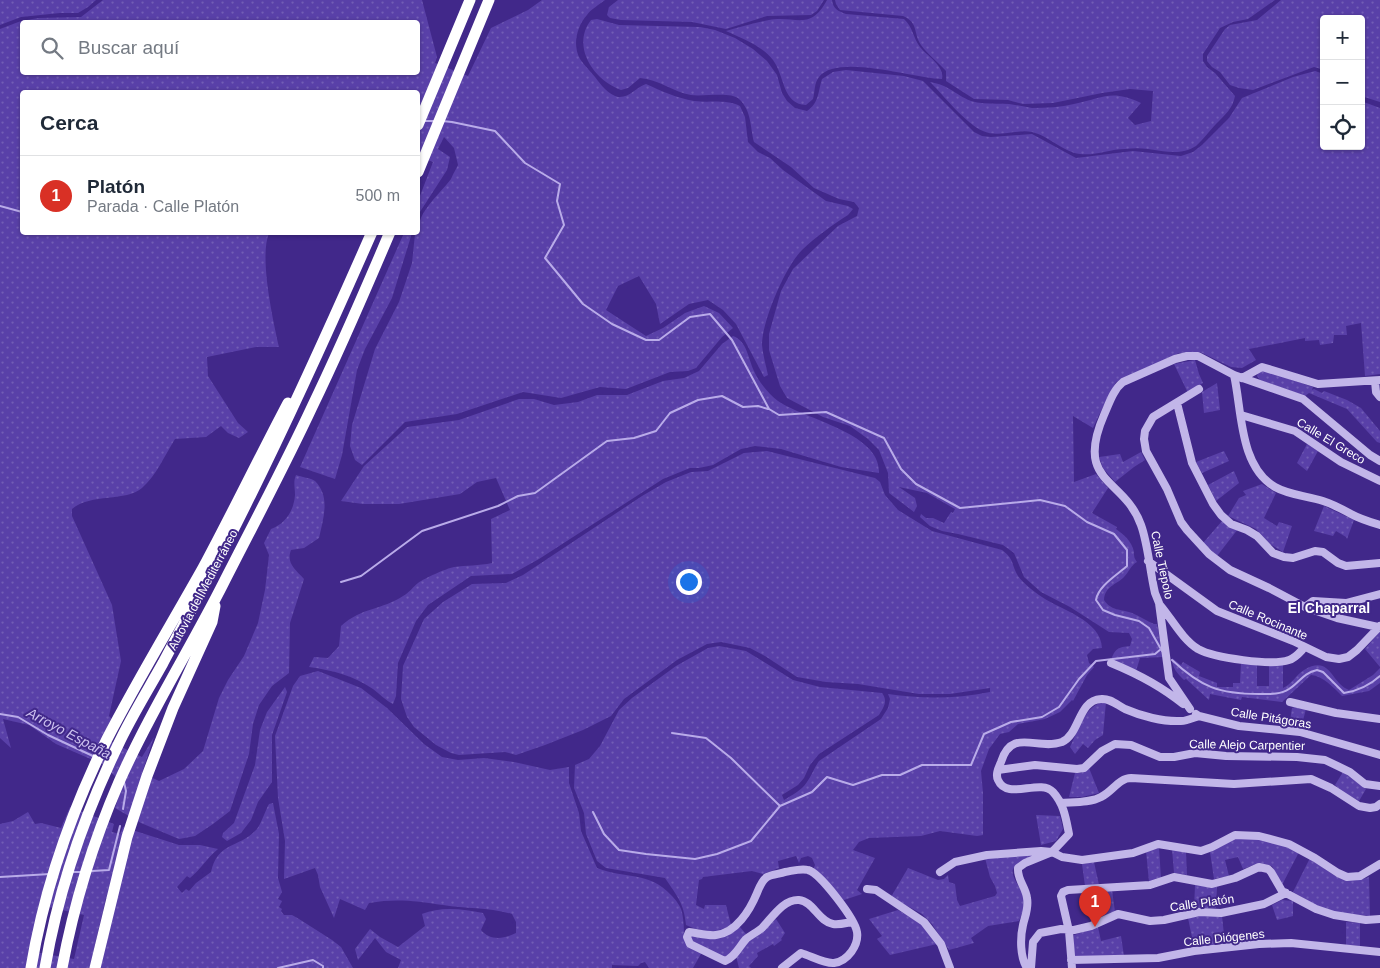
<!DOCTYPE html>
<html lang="es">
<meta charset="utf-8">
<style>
:root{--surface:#fff;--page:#f2f2f3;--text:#1f2937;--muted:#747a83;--line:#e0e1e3;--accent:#d93025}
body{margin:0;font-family:Arial,sans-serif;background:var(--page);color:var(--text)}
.controls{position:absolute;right:15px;top:15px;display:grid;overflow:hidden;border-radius:5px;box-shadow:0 1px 4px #0004}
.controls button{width:45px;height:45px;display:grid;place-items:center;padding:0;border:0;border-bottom:1px solid var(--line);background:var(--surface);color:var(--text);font:25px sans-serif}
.you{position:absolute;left:688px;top:581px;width:18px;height:18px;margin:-12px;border:4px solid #fff;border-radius:50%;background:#1a73e8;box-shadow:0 0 0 8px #1a73e833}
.badge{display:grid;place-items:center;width:32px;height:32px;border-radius:50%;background:var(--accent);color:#fff;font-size:16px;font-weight:700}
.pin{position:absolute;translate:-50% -41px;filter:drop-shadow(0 1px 2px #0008)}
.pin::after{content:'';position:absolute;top:26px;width:18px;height:15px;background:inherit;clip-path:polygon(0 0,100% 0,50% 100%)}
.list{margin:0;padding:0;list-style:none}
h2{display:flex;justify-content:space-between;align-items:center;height:65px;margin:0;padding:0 20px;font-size:21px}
h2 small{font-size:16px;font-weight:400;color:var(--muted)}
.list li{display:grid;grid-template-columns:32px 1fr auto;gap:15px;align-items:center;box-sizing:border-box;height:80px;padding:0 20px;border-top:1px solid var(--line)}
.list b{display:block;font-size:19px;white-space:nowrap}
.list p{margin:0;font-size:16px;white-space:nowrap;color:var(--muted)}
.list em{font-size:16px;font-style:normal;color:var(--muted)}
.icon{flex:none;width:28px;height:28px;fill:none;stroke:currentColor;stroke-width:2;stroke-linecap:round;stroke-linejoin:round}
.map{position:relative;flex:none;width:1380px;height:968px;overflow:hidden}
.search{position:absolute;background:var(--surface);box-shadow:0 1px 4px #0004;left:20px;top:20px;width:400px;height:55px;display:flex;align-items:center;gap:12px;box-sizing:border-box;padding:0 18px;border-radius:5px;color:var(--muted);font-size:19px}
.panel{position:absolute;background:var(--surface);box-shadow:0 1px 4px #0004;left:20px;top:90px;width:400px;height:145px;border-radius:5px}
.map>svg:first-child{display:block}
</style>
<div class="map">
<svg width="1380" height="968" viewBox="0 0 1380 968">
<defs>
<pattern id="grass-dots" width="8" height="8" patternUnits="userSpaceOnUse" patternTransform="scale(1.25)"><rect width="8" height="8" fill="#5940a8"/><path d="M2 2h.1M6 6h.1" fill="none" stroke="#725db5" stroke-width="1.8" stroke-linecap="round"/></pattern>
</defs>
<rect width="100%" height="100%" fill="#41288a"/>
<path fill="url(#grass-dots)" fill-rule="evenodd" d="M0,0H96L88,7L78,13H60L21,17L0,25Z
M103,0H422L437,57L435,63L468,76L491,28L528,10L542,0H605C599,5 591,9 587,15C577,26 572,45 580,59C584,65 590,71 595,77C600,84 609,95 618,97C630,98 636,87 646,84C661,91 677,98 694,101C710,103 725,99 740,106L745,117L748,142L758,152L770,158L783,170L826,201L848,206L853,209L848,215C834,224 814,238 802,250C785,267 762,321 762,345C763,355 766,366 768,375L764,377L736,324L723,310L708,300L689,304L660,324L656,304L639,276L618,286L606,310L646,336L663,328L685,313L704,306L719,313L733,328L722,337L696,368L688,371L670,372L626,389L600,387L561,398L523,392L457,414L405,422L362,465L355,460L350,446L352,425L375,349L399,302L412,263L415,234L418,232C418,211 439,195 451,179C453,174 456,169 458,165L454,148L444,137L438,149L450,157L447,170L418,215V201L433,162L418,156V92H22V232L269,233C259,257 273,320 279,347H256L207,357L208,376L238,423L248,432L239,438L228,433L221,426L206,437L175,439C165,455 156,476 142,488C126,502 91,493 72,509V516L112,605L121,661L109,716L112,719L103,738L142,757L154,737L142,773L159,781L184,769L203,751L219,698L228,680L244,656L258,623L265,590L269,555L264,543L271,529C285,524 294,511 295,495C295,487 293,482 296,475C301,477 311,478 315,481C331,497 323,519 319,538L304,548L291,550C286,563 295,569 304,579L290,623L289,673L272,686L259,705L253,724L249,754L230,811L213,824L195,836L179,839L141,823L115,808L120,793L117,778L102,764L56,744L29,725L3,719L11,748L0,738V29L21,21L38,18L81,17ZM22,22H418V72H22Z
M618,0H824L817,11L811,15L767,16L726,29L692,22L621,20L610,18L607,15L609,7Z
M827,0H832C833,9 838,11 846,14L904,19C913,27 913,38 920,47C927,56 945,66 942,79C915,79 838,53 819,77C814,83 815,92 813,99L806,105C782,104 785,76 773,60C761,45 743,39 726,31C740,27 754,23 769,20C795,15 810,32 827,0Z
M835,0H1275L1248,19L1233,22L1220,28L1203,54V61L1207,67L1215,73L1235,96C1233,108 1225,115 1216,124C1209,131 1204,139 1196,146C1180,156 1165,151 1148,149C1141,148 1133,148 1125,149C1110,149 1095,156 1080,154C1063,152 1049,136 1032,132C1016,129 998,138 983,131C966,124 944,96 930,82C949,85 954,94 971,101C983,105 997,103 1009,104C1017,105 1025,107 1032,108C1046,108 1061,107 1074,104C1104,98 1111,89 1141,103L1128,118L1135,125L1151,121L1153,91L1130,89L1102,93L1053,103L1023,104L1008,100L974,99L946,81V71C938,62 927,54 921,45C913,33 919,23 903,16L840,10L836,4Z
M1281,0H1380V102L1361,96V19H1324V70L1314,67L1253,90L1239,88L1230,85L1220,72L1212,67L1207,61V56L1225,29L1230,25L1257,20Z
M597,19L619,25L700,27L715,30L735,38L753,49L767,61L777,75L782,93L787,101L795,108L807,111C819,103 818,92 822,79L833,72L846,70L904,76L923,81L974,132L982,136L991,137L1032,134L1076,158L1133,151L1181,156L1193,152L1202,145L1229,118L1242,98L1293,77L1315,71L1324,74V146H1361V101L1380,108V374L1365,376L1361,323L1346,326L1347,335H1334L1333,343L1320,345L1319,340L1305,341V338L1249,349L1256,360L1242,368L1231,367L1200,352L1179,353L1116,382L1099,415L1093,428L1073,416L1074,482L1096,474L1108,488L1092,513L1117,527L1116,529C1123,534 1132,541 1134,552C1134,556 1134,558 1137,562C1131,565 1129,572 1124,577C1116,585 1105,586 1104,600C1111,611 1121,609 1132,613C1139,616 1147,621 1154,624H1157L1163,657L1140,658L1136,671L1111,660C1115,649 1118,647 1130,646L1132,639L1129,633L1109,632L1070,607L1041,592L1024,577L1014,553L1003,545L958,534L942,531L930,526L920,517L921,514L926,518H933L944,523L951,512L953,513L955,509L927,493L899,487L915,498L917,506L914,512L889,493L888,473L879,450L868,439L850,426L823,417L787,398L780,386L769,350V334L781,291L793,269L838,226L857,216L859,208L854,202L839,199L814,188L791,167L754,142C750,127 752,111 739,99C731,91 703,97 691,95C673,92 658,79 640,78L628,88L621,90C593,80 571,46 591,20Z
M404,233H412L392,298L365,349L357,370L342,455L335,479L300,467Z
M733,336C747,341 748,358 754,371C758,381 769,394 778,401C806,420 881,433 879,473L841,467L781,449L755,446L741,449L713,465L699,468H690L663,479L539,559L512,574L471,576L428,605L416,621L398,663L396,696L393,704C385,700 380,694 373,689C354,676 332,670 309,667L314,657L328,658L339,646L341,626C362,607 382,610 403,596C409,593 413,587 418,583C425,578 445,569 454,567C466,565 479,566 492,563L491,519L510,510L496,478L477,482L460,494L399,504H363L341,501L364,466L407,427L459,420L519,399H534L554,405L578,402L597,395H627L663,381L684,378L699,371L722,344Z
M1195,360L1199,374L1203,383L1188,393L1174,364Z
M1263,370L1313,387L1312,390L1314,389L1322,393L1324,391L1347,400L1361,408L1380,431V443L1377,442L1347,409L1309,393L1305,396L1260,380L1257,376L1258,372Z
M1217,383L1220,410L1204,413L1202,392Z
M1307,444L1318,451L1307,471L1297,463Z
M767,451L875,478L880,482L885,495L898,510L932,531L1002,550C1015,560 1011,564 1018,576C1024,584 1033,591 1042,597C1061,610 1101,620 1102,648L1093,649L1087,655L1089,663L1094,667L1087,675L1073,701L1072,700L1060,712L1045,719L1018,724L1009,732L1000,734L989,749L981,771L983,793V835L977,836L940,831L921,836L869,838L859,842L853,850L875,858L857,890L862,894L841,901L813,870L815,865L812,858L808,856L801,858L799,863L796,856L778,861L779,868L763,874L752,871L703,877L702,879L699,880L696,905L704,909L705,905H726L731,925C716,934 701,932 686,925C684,903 677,896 665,878L606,868L597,861L586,834L584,813L574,788L575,765L589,759L600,746L619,710L632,698L676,666L708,648L719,646L746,651L793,680L820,687L882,693C888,701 884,707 879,715L819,754L810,765L804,778L798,785L782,795L784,800C792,795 801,791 807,782C812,775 814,768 819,761L881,719L888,708L890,699L888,694C923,699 955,699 990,692V688L950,694H919L858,684L826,682L797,677L765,656L750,648L721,642L707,644L677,660L624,699L611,716L583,730L545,745L516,755L505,752L459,755L451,753L436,745L414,727L407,717L401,699L403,666L424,619L443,602L472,584L506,583L523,575L642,496L666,482L691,472L708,471L744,453Z
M1224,451L1229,461L1202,473L1196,462Z
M1141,452L1145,460L1134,467L1115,482L1103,468L1099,457L1120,454L1123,462Z
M1234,471L1239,483L1216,501L1208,485Z
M1262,484L1276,493L1264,518L1277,526L1279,522L1292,526L1283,552L1270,544L1256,529L1228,516L1239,498L1246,495L1243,491Z
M1324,506L1354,520L1347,539L1346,537L1336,531L1333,536L1314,531Z
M1222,521L1238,529L1217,556L1203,543Z
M1380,631V667L1365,649Z
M1172,658L1181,665L1183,662L1200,672L1199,676L1217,683V687H1233V683H1240L1241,663L1257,665V686H1269V665H1283V688C1292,684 1296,675 1304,670C1331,654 1331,684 1349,690L1373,675L1380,668V683L1369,691L1342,696C1333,687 1323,676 1311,675L1282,702L1242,697L1241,700L1210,694L1209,700L1186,679L1184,680C1177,673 1172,668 1172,658Z
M318,671L361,688L387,708L424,744L442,757L458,760L484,758L514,762L550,770L569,767V783L579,813L581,831L597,868C627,880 648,870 672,896C676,900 681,907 682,912C684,921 684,931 684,940L702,952L693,968H649L645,962L641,963L638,966L612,965V968H398L401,960L386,952L375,938L358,960L355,949L370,929L380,937L398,947L425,926L422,914C441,906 463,909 483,913L486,919L481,930C490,941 504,939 516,933V922L512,914C489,907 466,909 443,905C416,901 396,898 369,903L365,910L340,899L334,918L320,887L318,875L315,868L284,879L285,841L278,798L275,736L293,686L300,676Z
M285,687L287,692L272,735V782L258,802L251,820L241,833L227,841L222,837L223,833L234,823L255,765L260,730L267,712Z
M1102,702H1106L1103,735L1095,740L1088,748L1083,744L1075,754L1070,747C1078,731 1084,708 1102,702Z
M1297,706L1306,709L1301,728L1289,727L1292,708Z
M1089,768L1099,793L1082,797H1069L1075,773H1081Z
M1343,772L1366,789L1359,801L1340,790L1335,785Z
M273,803L279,834L278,878L282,892L278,899L282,901L279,907L282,909L281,911L284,915H292L299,919L332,940L341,947L353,968H100L115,900L106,898L90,966L95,968H0V824L13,821L28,812L35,824L41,823L61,828L70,807L114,824L112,832L120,834L123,827L179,845H200L218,849C207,858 201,869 190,878L187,876L177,887L182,893L186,889L189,891L196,883L211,872C218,841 239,849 257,829C262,822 265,811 269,804ZM40,905L84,915L74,959L29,951Z
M1036,815L1060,816L1063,829L1056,841L1041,845Z
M1236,838C1258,838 1280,841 1299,852L1282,885L1272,866L1259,863L1243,869L1238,857L1225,860L1229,876L1214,879L1210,852Z
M1159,848L1161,878L1149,882L1146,851Z
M1172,849L1186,852L1187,875L1174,873Z
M1041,854C1035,857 1016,864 1013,869C1010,878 1023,889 1024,898C1026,906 1022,914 1019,921L988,926L971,938L974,943L949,950L932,924L922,914L891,897L908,868L938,880L944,879L948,875L949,882L955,884L957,900L960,906L995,896L997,893L995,886L990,877L985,858Z
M1310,858C1331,873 1343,887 1369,877L1370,916L1335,913L1317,906L1293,892Z
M1094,862L1099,885L1085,886L1082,864Z
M1195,885L1217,887L1216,908L1194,909Z
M1112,890L1115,912L1091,921V894Z
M1282,900L1293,901V916L1277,920L1272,905Z
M898,910L922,924L937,944L890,955L877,939L882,936L869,919Z
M1199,916H1222L1225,944L1194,947L1188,918Z
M776,919L785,933L781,939L782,940L774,946L773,944L757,953L758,956L749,966L751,968H739L736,956L750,939Z
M1346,922L1360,923V946L1346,945Z
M739,926L746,934L728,956H720L692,942L690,936Z
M1098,927L1101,941L1121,936L1124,956H1074V935Z"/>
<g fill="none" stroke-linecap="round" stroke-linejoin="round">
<path stroke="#b9abe9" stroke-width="2" d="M425,121H435
M442,121L452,122L495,131L525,163L560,184L557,201L564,225L545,258L583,304L612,324L646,340H659L690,317L710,314L732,340L769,409L779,415L826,412L884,438L901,469L916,484L960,508L1040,500L1065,506L1087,522L1114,534L1127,550V566C1117,575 1098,586 1096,600L1103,610L1115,615L1139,621L1149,628L1162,651
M0,206L22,212
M341,582L361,576L422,531L498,506L518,496L535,493L607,441L634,438L656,431L670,413L698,400L722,396L743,407L758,406L768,409
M1172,660C1201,687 1219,694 1259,694C1268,694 1280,695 1289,689C1299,683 1303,673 1317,670L1323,672L1344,693C1358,691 1369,686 1380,676
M0,714L18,717L48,735L95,757
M672,733L706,738L731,758L780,806L812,792L827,777L853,785L882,775H900L922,765H971L984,734L1011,722L1042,717L1059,707L1079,679L1096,661L1155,654L1161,649
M123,809L126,791L124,782
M593,812L604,834L619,850L646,854L695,859L717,854L751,841L780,806
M92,871L109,870L120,826
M72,872H82
M0,877L50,874
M278,968L313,960L323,966V968"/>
<path stroke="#c2b6e9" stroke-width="8" d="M1234,375C1242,410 1239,466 1275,487C1289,495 1307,496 1323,501C1333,504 1342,509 1351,514C1360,519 1370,522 1380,525
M1242,378L1262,367L1318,384L1380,380
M1375,381L1376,392L1380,397
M1199,389L1153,417L1145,431L1144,439L1146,451L1167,489L1181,522L1187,530L1209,554L1230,570L1269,588L1305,607L1337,618L1378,627
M1177,403L1192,463L1213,504L1221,515L1231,524L1247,530L1257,536L1273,553L1284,557L1293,558L1315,551L1323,552L1338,563L1346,566L1380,563
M1241,415L1295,431L1341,462L1380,481
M1148,561L1217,611L1293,641L1326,657L1339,659L1348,657L1357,650L1380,626
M1160,605C1172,619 1182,639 1198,649C1214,658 1272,666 1289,660C1296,658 1300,652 1304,648
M1305,607L1313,601L1346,603L1380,594
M1111,663C1138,674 1161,686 1183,704
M1290,702L1336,713L1380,719
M1190,709L1169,678L1159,603L1155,593C1150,572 1148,544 1141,525C1124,477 1074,484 1104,415C1109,404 1113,390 1123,382L1175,359L1187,356H1198L1234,375L1303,399L1370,455L1380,461
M1196,714L1199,716L1239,726L1300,732L1380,755
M998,770L1035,765L1077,769L1084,768L1102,751L1115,744L1131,745L1160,757H1174L1195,753L1226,756L1297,757L1325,760L1350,772L1365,784L1380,786
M1061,803C1074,802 1090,803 1101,797C1112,792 1119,778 1131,778L1234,784L1311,779L1331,788L1359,806L1370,808L1376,807L1380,804
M940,872L955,862L987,855L1041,851L1052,852L1062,857L1082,860L1133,853L1158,844L1201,851L1212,847L1235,835L1259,836L1289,844L1315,858L1338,873L1347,877L1360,876L1380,864
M867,889L876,890L924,922L941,944L950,968
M1071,960L1158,958L1194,951L1259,944L1291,943L1380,952
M782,968L801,953C811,956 825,964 834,963C848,961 859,945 857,932C855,919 820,873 808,870C801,868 792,871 785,872C780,874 772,874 767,877C762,880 759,888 757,893C750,910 736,933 716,935C708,936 698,933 689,932L687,937L690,944L725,961C735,957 739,947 746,939C751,935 757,932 762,928C772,918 783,899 799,900C813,901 819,922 833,924C839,925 846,923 852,922
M1027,968C1020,957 1020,938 1023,925C1025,916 1029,908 1027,898C1026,887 1017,880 1018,868L1025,863L1052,852L1069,834C1066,819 1064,804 1053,792C1040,778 1007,801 998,780C995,774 999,767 1001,762C1012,727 1037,751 1062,742C1080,734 1078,700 1101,699C1110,698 1117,705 1125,709C1141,716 1163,722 1181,721C1187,721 1193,718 1199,716
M1031,968L1033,942L1040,933L1061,929L1074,930L1091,926L1118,914L1150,921L1164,920L1199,912L1221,913L1264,904L1286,893
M1072,968L1069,931L1061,896L1063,892L1068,890L1150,885L1174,877L1212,884L1235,878L1259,867L1268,869L1271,872L1282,891L1316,909L1334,915L1366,920L1380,919"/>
<path stroke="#fff" stroke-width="11" d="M418,125L470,0
M418,172L489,0
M31,968C44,890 72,810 107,739C137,681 171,625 203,568C232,514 259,458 288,403
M45,968C58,891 84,816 118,745C131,717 148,690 163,663C183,625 204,587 224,548C277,445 325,339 372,232
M62,968C74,904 93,842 119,782C149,714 189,651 223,584C253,525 284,467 312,407C340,349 365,291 390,232
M95,968L127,837L147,776L173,708L212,622L215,606"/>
</g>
<g text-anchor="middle" stroke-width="4" stroke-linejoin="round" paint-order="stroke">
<g font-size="12" fill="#fff" stroke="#41288a">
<text transform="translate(1331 441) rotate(31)" y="4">Calle El Greco</text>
<text transform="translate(1162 565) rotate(78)" y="4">Calle Tiepolo</text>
<text transform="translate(203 590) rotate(-62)" y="4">Autovía del Mediterráneo</text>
<text transform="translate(1268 620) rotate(23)" y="4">Calle Rocinante</text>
<text transform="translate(1271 718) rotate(9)" y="4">Calle Pitágoras</text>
<text transform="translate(1247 745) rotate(1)" y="4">Calle Alejo Carpentier</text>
<text transform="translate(1202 903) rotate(-8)" y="4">Calle Platón</text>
<text transform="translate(1224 938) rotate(-6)" y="4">Calle Diógenes</text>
</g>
<g font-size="14" font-weight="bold" fill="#fff" stroke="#41288a">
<text x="1329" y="613">El Chaparral</text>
</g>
<g font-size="14" font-style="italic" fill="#cdc2f0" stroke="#41288a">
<text transform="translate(69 733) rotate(28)" y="5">Arroyo España</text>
</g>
</g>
</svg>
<div class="controls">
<button>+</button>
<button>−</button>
<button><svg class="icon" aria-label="locate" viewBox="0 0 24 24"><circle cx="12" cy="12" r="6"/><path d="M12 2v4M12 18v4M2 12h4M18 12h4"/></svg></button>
</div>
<div class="you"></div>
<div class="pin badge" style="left:1095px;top:927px">1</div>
<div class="search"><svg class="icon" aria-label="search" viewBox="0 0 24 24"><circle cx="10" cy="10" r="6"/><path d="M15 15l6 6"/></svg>Buscar aquí</div>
<section class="panel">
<h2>Cerca<small></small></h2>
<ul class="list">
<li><span class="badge">1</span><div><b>Platón</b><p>Parada · Calle Platón</p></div><em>500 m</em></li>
</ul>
</section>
</div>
